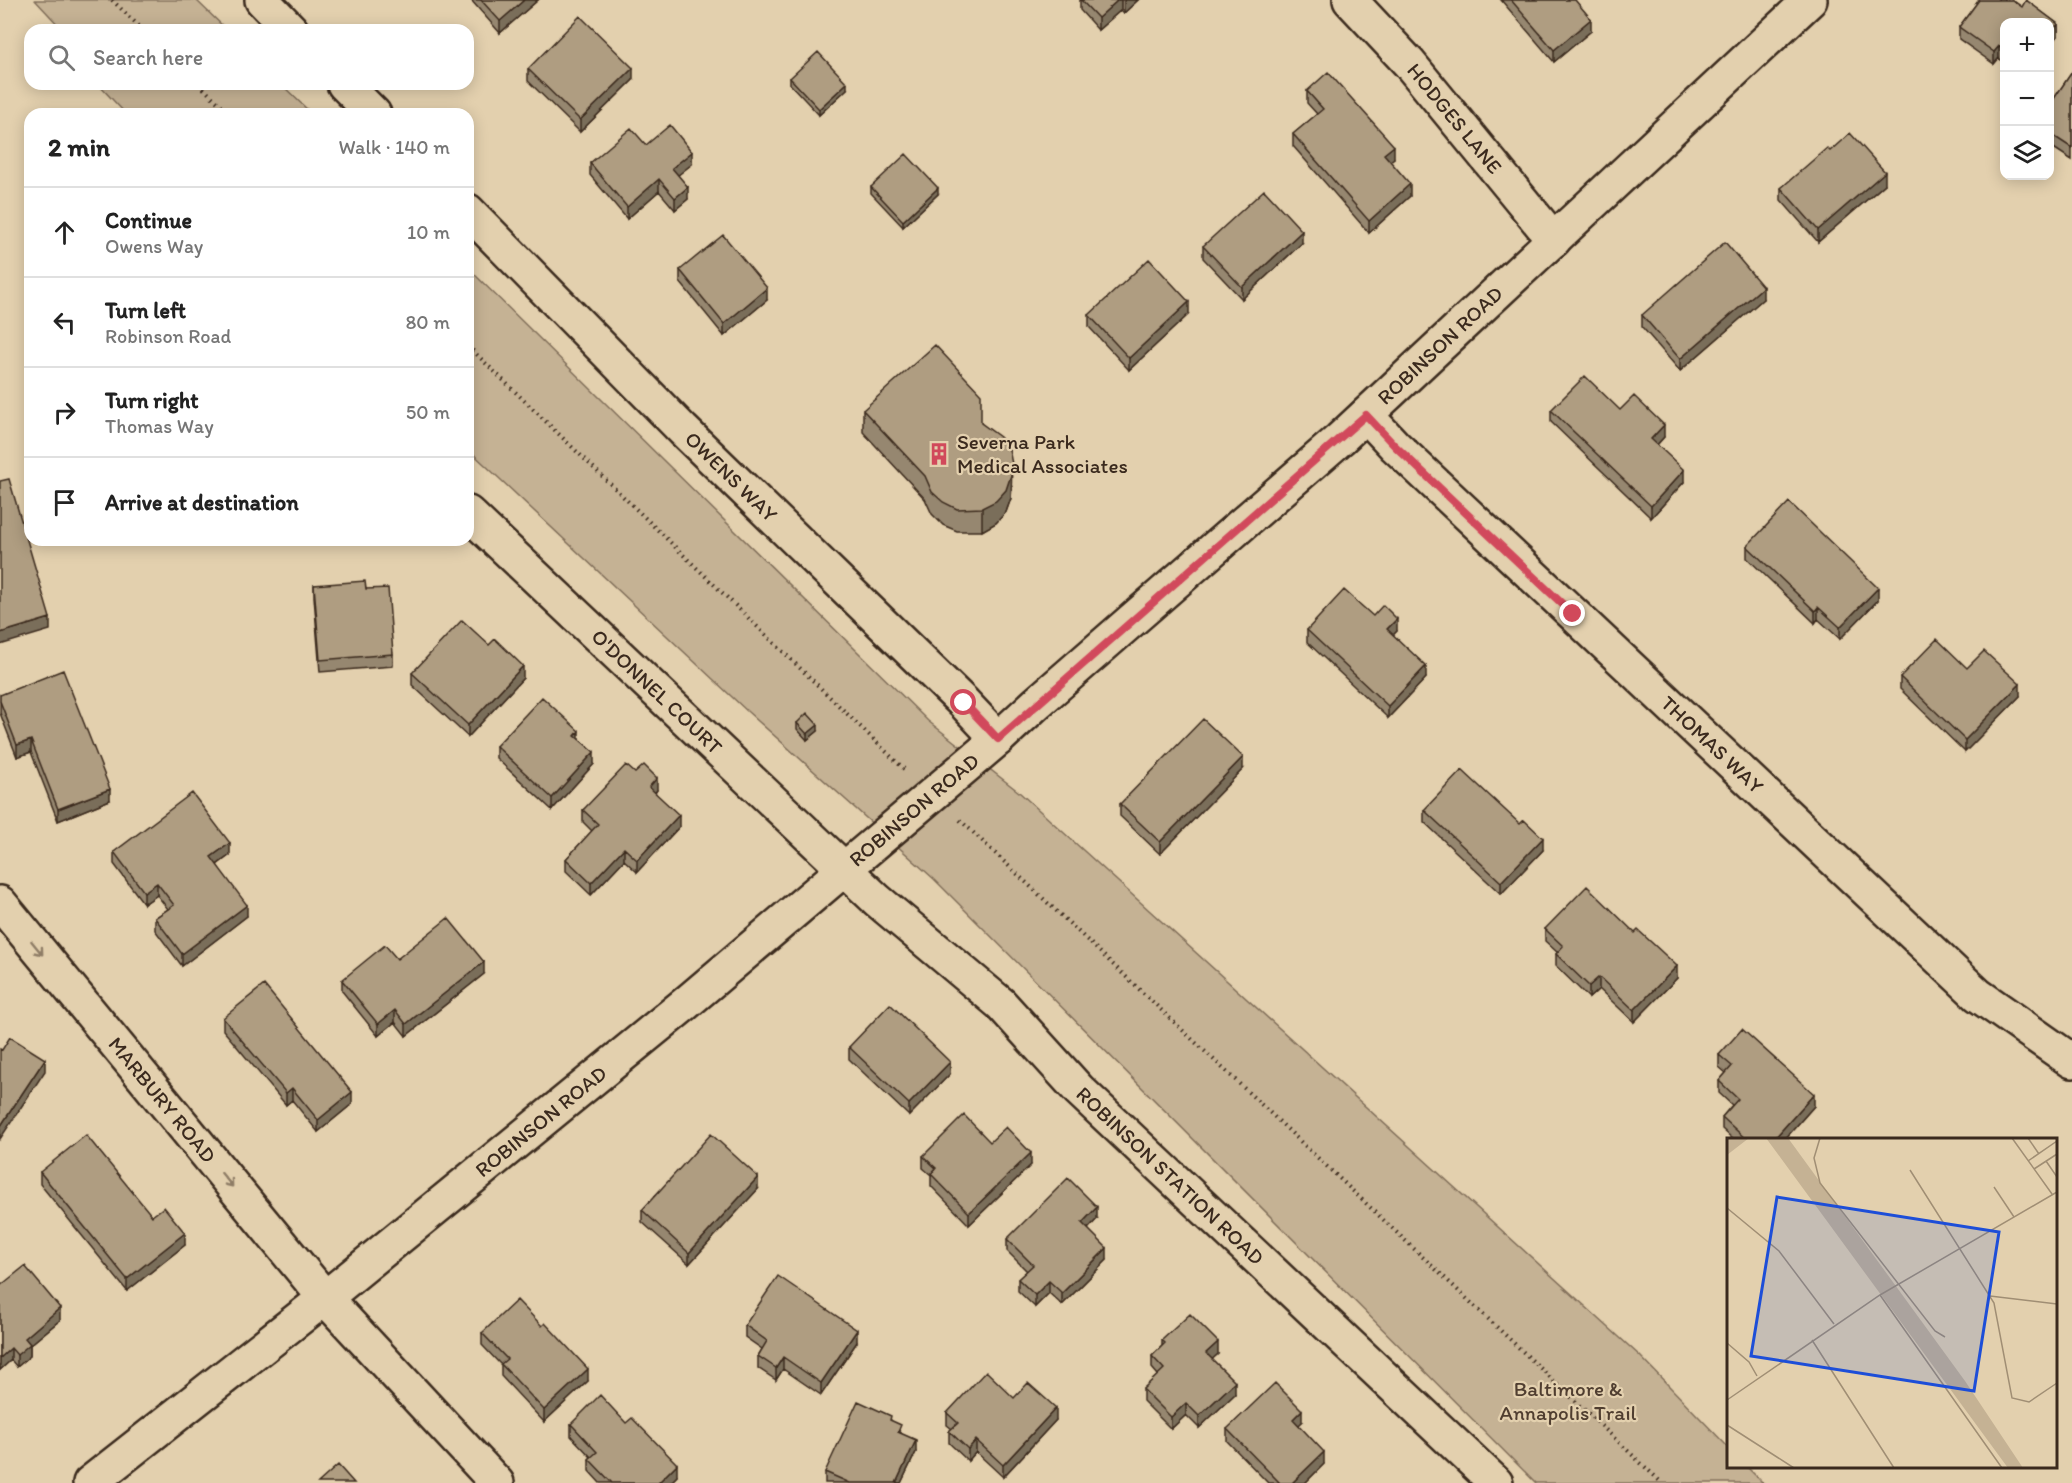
<!DOCTYPE html>
<meta charset="utf-8">
<style>
:root{--surface:#fff;--page:#f2f2f2;--text:#222;--muted:#767676;--line:#e0e0e0}
body{margin:0;font-family:Itim,sans-serif;background:var(--page);color:var(--text)}
.controls{position:absolute;right:18px;top:18px;display:grid;overflow:hidden;border-radius:12px;box-shadow:0 3px 15px #0003}
.controls button{width:54px;height:54px;display:grid;place-items:center;padding:0;border:0;border-bottom:2px solid var(--line);background:var(--surface);color:var(--text);font:30px sans-serif}
.stop{position:absolute;width:18px;height:18px;margin:-14px;border:4px solid #d1495b;border-radius:50%;background:#fff}
.stop.end{background:#d1495b;border-color:#fff;box-shadow:0 2px 6px #0008}
.list{margin:0;padding:0;list-style:none}
h2{display:flex;justify-content:space-between;align-items:center;height:78px;margin:0;padding:0 24px;font-size:26px}
h2 small{font-size:20px;font-weight:400;color:var(--muted)}
.list li{display:grid;grid-template-columns:39px 1fr auto;gap:18px;align-items:center;box-sizing:border-box;height:90px;padding:0 24px;border-top:2px solid var(--line)}
.list b{display:block;font-size:22px;white-space:nowrap}
.list p{margin:0;font-size:20px;white-space:nowrap;color:var(--muted)}
.list em{font-size:20px;font-style:normal;color:var(--muted)}
.icon{flex:none;width:33px;height:33px;fill:none;stroke:currentColor;stroke-width:2;stroke-linecap:round;stroke-linejoin:round}
.map{position:relative;flex:none;width:2072px;height:1483px;overflow:hidden}
.search{position:absolute;background:var(--surface);box-shadow:0 3px 15px #0003;left:24px;top:24px;width:450px;height:66px;display:flex;align-items:center;gap:15px;box-sizing:border-box;padding:0 21px;border-radius:18px;color:var(--muted);font-size:22px}
.panel{position:absolute;background:var(--surface);box-shadow:0 3px 15px #0003;left:24px;top:108px;width:450px;height:438px;border-radius:18px}
.map>svg:first-child{display:block}
</style>
<div class="map">
<svg width="2072" height="1483" viewBox="0 0 2072 1483">
<rect width="100%" height="100%" fill="#e3d0ae"/>
<filter id="ink" filterUnits="userSpaceOnUse"><feTurbulence type="fractalNoise" baseFrequency=".0167" numOctaves="2"/><feDisplacementMap in="SourceGraphic" scale="12" xChannelSelector="R" yChannelSelector="G"/><feConvolveMatrix kernelMatrix="1 2 1 2 8 2 1 2 1" color-interpolation-filters="sRGB"/></filter>
<g filter="url(#ink)">
<path fill="#c5b294" stroke="#806e59" stroke-width="1.5" d="M35,0H196L227,30H63Z
M98,84H281L312,114H126Z
M468,268L928,721L1019,792L1640,1356L1728,1447V1466L1747,1467L1763,1483H1536L934,879L748,712L468,449Z"/>
<g fill="none" stroke-linecap="round" stroke-linejoin="round">
<g stroke="#3b2a1e" stroke-width="38">
<g id="minor">
<path d="M262,0L291,30"/>
<path id="s1" d="M1350,0L1409,63L1554,240"/>
<path d="M344,84L374,114"/>
<path id="s2" d="M468,211L683,430L964,703L998,739"/>
<path id="s3" d="M1366,415L1395,446L1978,995L2072,1061"/>
<path id="s4" d="M468,513L877,900L1001,1004L1079,1090L1496,1483"/>
<path id="s5" d="M0,903L325,1298L497,1483"/>
</g>
</g>
<g stroke="#3b2a1e" stroke-width="38">
<g id="primary">
<path id="s6" d="M90,1483L325,1298L685,1004L998,739L1038,702L1340,439L1810,0"/>
</g>
</g>
<path stroke="#3b2a1e" stroke-width="4" stroke-dasharray="1.5 4.5" stroke-linecap="butt" d="M112,0L143,30
M199,84L230,114
M468,346L904,769
M960,820L1662,1483"/>
<use href="#minor" stroke="#e3d0ae" stroke-width="33"/>
<use href="#primary" stroke="#e3d0ae" stroke-width="33"/>
</g>
<path fill="#96876f" stroke="#3b2a1e" stroke-width="1.5" d="M471,0H538L500,33Z
M1080,0H1138L1124,13L1121,10L1098,30L1080,10Z
M1501,0H1575L1591,31L1554,62Z
M1979,0H2012L2022,7L2026,0L2058,24V36L2049,47V22H2004V63L1999,58L1994,64L1959,39V27Z
M528,69L633,80L580,132L528,81Z
M2072,72V160L2049,145V106Z
M790,78L847,89L819,115L790,84Z
M1307,91L1394,158L1390,161L1410,196L1369,233L1293,146V134L1317,114L1307,103Z
M646,145L692,164L678,175L688,199L675,210L659,191L627,219L590,175V163Z
M1830,151L1885,184L1818,242L1781,200V188Z
M871,187L938,194L903,227L871,193Z
M1302,243L1242,299L1203,258V246Z
M680,270L767,300L724,336L680,282Z
M1763,299L1680,371L1642,327V315Z
M1189,314L1129,370L1089,327V315Z
M863,410L981,423L1012,487L1011,498L1006,512L996,523L982,531H957L943,525L932,514L925,499L863,432Z
M1551,410H1620L1664,437L1657,445L1684,482L1651,518L1551,422Z
M1747,546L1878,600L1840,639L1818,619L1815,623L1747,558Z
M314,585L366,589L393,654V666L320,672L314,597Z
M1373,616L1397,631L1393,635L1426,678L1388,718L1307,642V630Z
M489,645L523,678L468,737L412,685V673Z
M1967,668L2020,696L1965,752L1900,689V677Z
M0,695L110,800L58,821L31,752L17,757L0,713Z
M797,723L818,731L807,740L797,729Z
M579,739L594,764L552,810L496,758V746Z
M1243,769L1160,854L1120,816V804Z
M635,773L657,790L655,793L679,827L637,872L624,860L591,895L566,871V859L592,831L583,822V810Z
M1424,810L1543,850L1501,894L1424,822Z
M114,852L230,855L217,865L247,916L182,966L155,930V918L168,909L157,895L144,904L114,864Z
M1545,929L1677,978L1634,1022L1599,989L1589,998L1556,966V954L1558,953L1545,941Z
M397,959L484,974L406,1036L395,1022L378,1036L342,991V980Z
M223,1018L352,1104L318,1132L292,1100L286,1105L223,1030Z
M849,1047L950,1074L909,1116L849,1059Z
M1719,1055L1814,1106L1784,1140H1734L1722,1129V1117L1732,1105L1719,1093V1081L1726,1073L1719,1067Z
M990,1142L1031,1165L969,1225L931,1186V1175L923,1168V1156Z
M40,1172L152,1216L185,1245L127,1291L40,1184Z
M758,1189L689,1264L642,1222V1210Z
M1097,1219L1088,1229L1107,1260L1062,1305L1049,1293L1035,1307L1018,1291V1279L1027,1271L1007,1251V1239Z
M0,1286L60,1320L30,1345V1356L17,1367L11,1360L0,1370Z
M745,1325L857,1342L821,1395L783,1369L776,1380L758,1368V1356L762,1349L745,1337Z
M482,1333L588,1381L544,1422L501,1376V1365L482,1345Z
M1162,1340L1218,1354L1212,1359L1235,1394L1199,1428L1186,1415L1171,1429L1143,1401V1389L1158,1375L1152,1368V1356L1162,1346Z
M1014,1398L1056,1420L1003,1477L976,1452L968,1461L949,1443V1431L952,1429L947,1425V1413Z
M891,1420L916,1452L901,1483H825V1472Z
M1302,1422L1298,1425L1324,1464L1305,1483H1268L1227,1441V1429Z
M571,1424L677,1476L670,1483H600L589,1471V1459L591,1457L571,1436Z"/>
<path fill="#7a6e5a" stroke="#3b2a1e" stroke-width="1.5" d="M524,0H538L500,33V21Z
M1118,0H1121V10L1098,30V18Z
M1125,0H1138L1124,13V1Z
M1591,19V31L1554,62V50Z
M2058,24V36L2049,47V35Z
M1999,46V58L1994,64V52Z
M633,68V80L580,132V120Z
M847,83V89L819,115V109Z
M1394,146V158L1384,166V154Z
M692,152V164L672,180V168Z
M1885,172V184L1818,242V230Z
M659,179V191L627,219V207Z
M1410,184V196L1369,233V221Z
M688,187V199L675,210V198Z
M938,188V194L903,227V221Z
M1302,231V243L1242,299V287Z
M1763,287V299L1680,371V359Z
M767,288V300L724,336V324Z
M1189,302V314L1129,370V358Z
M1664,425V437L1651,451V439Z
M1012,464L1011,498L1006,512L996,523L982,531V508Z
M1684,470V482L1651,518V506Z
M1878,588V600L1840,639V627Z
M1818,607V619L1815,623V611Z
M50,618V630L0,645V633Z
M1397,619V631L1387,641V629Z
M523,666V678L468,737V725Z
M1426,666V678L1388,718V706Z
M2020,684V696L1965,752V740Z
M818,725V731L807,740V734Z
M579,731V743L575,736Z
M31,740V752L17,757V745Z
M594,752V764L552,810V798Z
M1243,757V769L1160,854V842Z
M657,778V790L649,799V787Z
M110,789V800L58,821V809Z
M679,815V827L637,872V860Z
M1543,838V850L1501,894V882Z
M230,843V855L211,869V857Z
M624,848V860L591,895V883Z
M157,883V895L144,904V892Z
M247,905V916L182,966V954Z
M484,962V974L406,1036V1024Z
M1677,966V978L1634,1022V1010Z
M1599,977V989L1589,998V986Z
M395,1010V1022L378,1036V1024Z
M45,1059V1071L0,1139V1127Z
M950,1062V1074L909,1116V1104Z
M292,1088V1100L286,1105V1093Z
M352,1092V1104L318,1132V1120Z
M1814,1094V1106L1784,1140H1773Z
M1031,1153V1165L969,1225V1213Z
M758,1177V1189L689,1264V1253Z
M1097,1207V1219L1082,1235V1223Z
M185,1233V1245L127,1291V1279Z
M1107,1248V1260L1062,1305V1293Z
M1049,1281V1293L1035,1307V1295Z
M60,1308V1320L30,1345V1356L17,1367V1355L25,1338Z
M857,1330V1342L821,1395V1383Z
M1218,1342V1354L1206,1365V1353Z
M11,1348V1360L0,1370V1358Z
M783,1357V1369L776,1380V1368Z
M588,1369V1381L544,1422V1410Z
M1235,1382V1394L1199,1428V1416Z
M1186,1403V1415L1171,1429V1417Z
M1056,1408V1420L1003,1477V1465Z
M1302,1410V1422L1293,1431V1419Z
M916,1440V1452L901,1483H896Z
M976,1440V1452L968,1461V1449Z
M1324,1452V1464L1305,1483H1292Z
M677,1464V1476L670,1483H658Z"/>
<path fill="#af9d81" stroke="#3b2a1e" stroke-width="1.5" d="M481,0H524L500,21Z
M1081,0H1118L1098,18Z
M1511,0H1575L1591,19L1554,50Z
M1979,0H2012L2022,7L2026,0L2058,24L2049,35V22H2004V51L1999,46L1994,52L1959,27Z
M580,16L633,68L580,120L528,69Z
M818,52L847,83L819,109L790,78Z
M1328,72L1394,146L1384,154L1410,184L1369,221L1293,134L1323,109L1307,91Z
M2072,72V148L2049,133V106Z
M670,125L692,152L672,168L688,187L675,198L659,179L627,207L590,163L631,128L646,145Z
M1850,133L1885,172L1818,230L1781,188L1827,148L1830,151Z
M906,154L938,188L903,221L871,187Z
M1264,190L1302,231L1242,287L1203,246Z
M723,235L767,288L724,324L680,270Z
M1725,242L1763,287L1680,359L1642,315Z
M1149,259L1189,302L1129,358L1089,315Z
M935,345L981,394V423L1000,437L1009,449L1012,464L1011,475L1006,490L996,501L982,508L957,509L943,502L932,492L925,476L863,410Z
M1585,376L1620,410L1634,396L1664,425L1651,439L1684,470L1651,506L1551,410Z
M9,479L50,618L0,633V481Z
M1789,502L1878,588L1840,627L1818,607L1815,611L1747,546Z
M365,581L366,589L388,588L393,654L320,660L314,585Z
M1344,590L1373,616L1383,605L1397,619L1387,629L1426,666L1388,706L1307,630Z
M462,620L489,645L495,639L523,666L468,725L412,673Z
M1937,639L1967,668L1984,651L2020,684L1965,740L1900,677Z
M63,670L110,789L58,809L31,740L17,745L0,701V695Z
M542,697L579,731L575,736L594,752L552,798L496,746Z
M807,713L818,725L807,734L797,723Z
M1203,719L1243,757L1160,842L1120,804Z
M626,765L635,773L644,765L657,778L649,787L679,815L637,860L624,848L591,883L566,859L598,824L583,810Z
M1462,770L1520,824L1524,820L1543,838L1501,882L1424,810Z
M192,793L230,843L211,857L247,905L182,954L155,918L174,905L157,883L144,892L114,852Z
M1587,886L1635,933L1638,930L1677,966L1634,1010L1599,977L1589,986L1556,954L1563,946L1545,929Z
M448,918L484,962L406,1024L395,1010L378,1024L342,980L385,945L397,959Z
M264,985L352,1092L318,1120L292,1088L286,1093L223,1018Z
M890,1004L950,1062L909,1104L849,1047Z
M1742,1029L1814,1094L1773,1140H1747L1722,1117L1738,1099L1719,1081L1732,1066L1719,1055Z
M10,1037L45,1059L0,1127V1049L2,1050Z
M964,1115L990,1142L1006,1127L1031,1153L969,1213L931,1174L936,1168L923,1156Z
M711,1134L758,1177L689,1253L642,1210Z
M86,1135L152,1216L164,1207L185,1233L127,1279L40,1172Z
M1068,1178L1097,1207L1082,1223L1107,1248L1062,1293L1049,1281L1035,1295L1018,1279L1033,1265L1007,1239Z
M25,1266L60,1308L25,1338L30,1344L17,1355L11,1348L0,1358V1286Z
M778,1276L857,1330L821,1383L783,1357L776,1368L758,1356L767,1341L745,1325Z
M517,1300L542,1326L545,1323L588,1369L544,1410L501,1364L507,1359L482,1333Z
M1190,1314L1218,1342L1206,1353L1235,1382L1199,1416L1186,1403L1171,1417L1143,1389L1164,1369L1152,1356L1165,1343L1162,1340Z
M986,1371L1014,1398L1028,1383L1056,1408L1003,1465L976,1440L968,1449L949,1431L958,1423L947,1413Z
M1275,1383L1302,1410L1293,1419L1324,1452L1292,1483H1280L1227,1429Z
M600,1395L626,1423L632,1418L677,1464L658,1483H612L589,1459L597,1452L571,1424Z
M858,1401L891,1416L890,1420L901,1425L898,1432L916,1440L896,1483H850L825,1472Z
M338,1465L354,1483H318Z"/>
<defs><path id="oneway-shaft" d="M-6 0H5M1.5-3L5.5 0L1.5 3" fill="none" stroke-width="1.6" stroke-linecap="round" stroke-linejoin="round" transform="scale(1.5)"/></defs>
<g stroke="#8f7d66">
<use href="#oneway-shaft" transform="translate(37 948) rotate(51)"/>
<use href="#oneway-shaft" transform="translate(227 1180) rotate(51)"/>
</g>
</g>
<g fill="none" stroke-linecap="round" stroke-linejoin="round" filter="url(#ink)">
<path stroke="#d1495b" stroke-width="8" d="M964,703L998,739L1366,415L1395,446L1573,614"/>
</g>
<defs>
<g id="building-bare" transform="scale(1.8)"><path d="M-4-6H4V6H1V3H-1V6H-4ZM-2.5-4.3h1.7v1.8h-1.7ZM.8-4.3h1.7v1.8H.8ZM-2.5-1h1.7V.8h-1.7ZM.8-1h1.7V.8H.8Z" fill="#d1495b" stroke="#e3d0ae" stroke-width="2.5" paint-order="stroke"/></g>
</defs>
<g fill-rule="evenodd">
<use href="#building-bare" x="939" y="454"/>
</g>
<g text-anchor="middle" stroke-width="4.5" stroke-linejoin="round" paint-order="stroke">
<g font-size="21" fill="#3b2a1e" stroke="#e3d0ae">
<text dy="7" stroke="none"><textPath href="#s1" startOffset="158">HODGES LANE</textPath></text>
<text dy="7" stroke="none"><textPath href="#s6" startOffset="1766">ROBINSON ROAD</textPath></text>
<text dy="7" stroke="none"><textPath href="#s2" startOffset="374">OWENS WAY</textPath></text>
<text dy="7" stroke="none"><textPath href="#s4" startOffset="260">O'DONNEL COURT</textPath></text>
<text dy="7" stroke="none"><textPath href="#s3" startOffset="478">THOMAS WAY</textPath></text>
<text dy="7" stroke="none"><textPath href="#s6" startOffset="1064">ROBINSON ROAD</textPath></text>
<text dy="7" stroke="none"><textPath href="#s5" startOffset="255">MARBURY ROAD</textPath></text>
<text dy="7" stroke="none"><textPath href="#s6" startOffset="578">ROBINSON ROAD</textPath></text>
<text dy="7" stroke="none"><textPath href="#s4" startOffset="966">ROBINSON STATION ROAD</textPath></text>
</g>
<g font-size="21" fill="#3b2a1e" stroke="#e3d0ae" text-anchor="start">
<text x="957" y="449">Severna Park<tspan x="957" dy="24">Medical Associates</tspan></text>
</g>
<g font-size="21" fill="#503e30" stroke="#e3d0ae">
<text x="1568" y="1396">Baltimore &amp;<tspan x="1568" dy="24">Annapolis Trail</tspan></text>
</g>
</g>
<g transform="translate(1727 1138)">
<rect width="330" height="330" fill="#e3d0ae"/>
<path d="M0,0H22L0,17ZM39,0H61L238,243L296,330H281Z" fill="#c5b294"/>
<path fill="none" stroke="#a08e74" stroke-width="1.5" d="M93,0L87,20L93,45L208,193L218,199M285,0L325,56M301,0L312,16M301,23L330,3M319,23L330,39M307,31L330,16M183,32L267,165L285,260L302,264L330,245M267,49L287,79M0,70L52,113L107,186M153,157L275,330M263,158L330,166M85,202L167,330M0,205L22,224L30,238M0,262L153,157L330,54M0,287L67,330"/>
<path fill="#1d4ed8" fill-opacity="0.15" stroke="#1d4ed8" stroke-width="3" d="M50,59L272,94L247,253L24,218Z"/>
<rect width="330" height="330" fill="none" stroke="#3b2a1e" stroke-width="3"/>
</g>
</svg>
<div class="controls">
<button>+</button>
<button>−</button>
<button><svg class="icon" aria-label="layers" viewBox="0 0 24 24"><path d="M12 4l9 5-9 5-9-5zM3 14l9 5 9-5"/></svg></button>
</div>
<div class="stop" style="left:964px;top:703px"></div>
<div class="stop end" style="left:1573px;top:614px"></div>
<div class="search"><svg class="icon" aria-label="search" viewBox="0 0 24 24"><circle cx="10" cy="10" r="6"/><path d="M15 15l6 6"/></svg>Search here</div>
<section class="panel">
<h2>2 min<small>Walk · 140 m</small></h2>
<ul class="list">
<li><svg class="icon" aria-label="ahead" viewBox="0 0 24 24"><path d="M12 20V5M6 11l6-6 6 6"/></svg><div><b>Continue</b><p>Owens Way</p></div><em>10 m</em></li>
<li><svg class="icon" aria-label="left" viewBox="0 0 24 24"><path d="M17 20v-9H6M10 6l-5 5 5 5"/></svg><div><b>Turn left</b><p>Robinson Road</p></div><em>80 m</em></li>
<li><svg class="icon" aria-label="right" viewBox="0 0 24 24"><path d="M7 20v-9h11M14 6l5 5-5 5"/></svg><div><b>Turn right</b><p>Thomas Way</p></div><em>50 m</em></li>
<li><svg class="icon" aria-label="arrive" viewBox="0 0 24 24"><path d="M6 21V4h12l-3 4 3 4H6"/></svg><div><b>Arrive at destination</b></div></li>
</ul>
</section>
</div>
